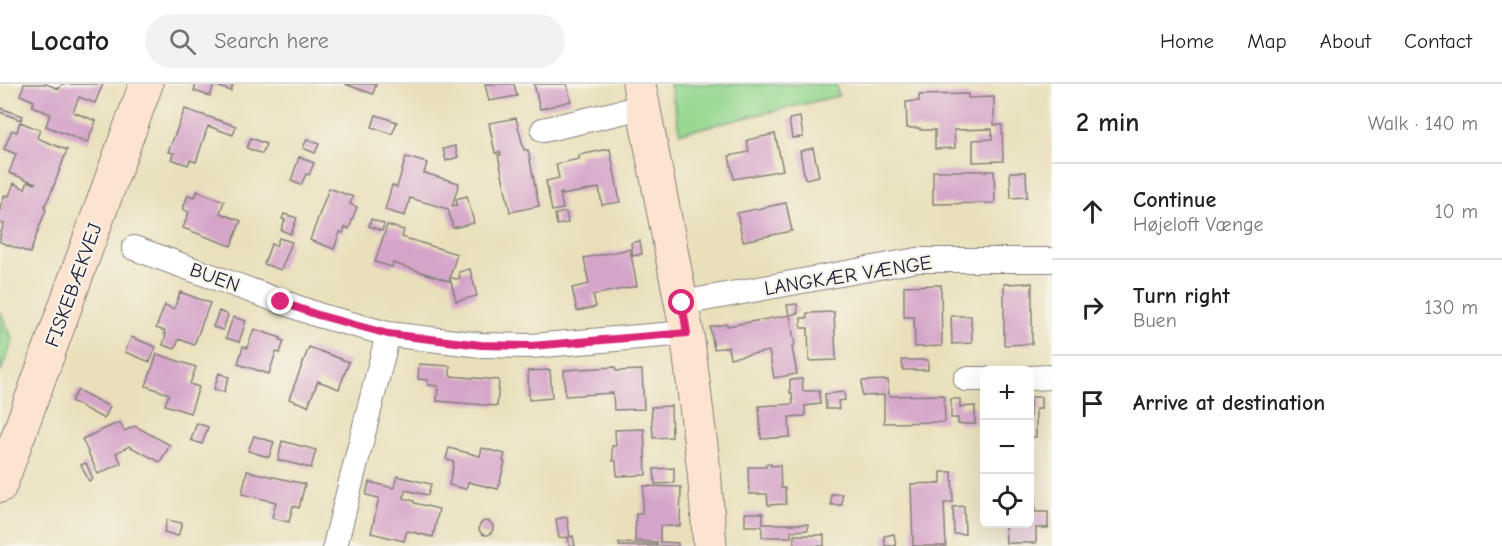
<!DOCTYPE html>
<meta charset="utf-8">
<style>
:root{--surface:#fff;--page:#f2f2f2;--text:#222;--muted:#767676;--line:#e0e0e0}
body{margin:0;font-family:"Comic Neue",sans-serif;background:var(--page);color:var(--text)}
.controls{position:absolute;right:18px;bottom:18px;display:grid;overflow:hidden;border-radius:9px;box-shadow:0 6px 24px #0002}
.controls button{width:54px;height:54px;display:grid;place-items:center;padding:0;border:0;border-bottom:2px solid var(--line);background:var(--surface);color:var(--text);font:30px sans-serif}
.stop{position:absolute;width:18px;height:18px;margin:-14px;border:4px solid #db2777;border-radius:50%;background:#fff}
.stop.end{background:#db2777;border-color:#fff;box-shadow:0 2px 6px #0008}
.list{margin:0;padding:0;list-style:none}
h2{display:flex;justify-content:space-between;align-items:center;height:78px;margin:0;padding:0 24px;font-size:26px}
h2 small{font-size:20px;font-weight:400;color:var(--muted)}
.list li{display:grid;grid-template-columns:39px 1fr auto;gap:18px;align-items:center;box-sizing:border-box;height:96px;padding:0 24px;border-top:2px solid var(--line)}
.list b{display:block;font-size:22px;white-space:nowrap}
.list p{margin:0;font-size:20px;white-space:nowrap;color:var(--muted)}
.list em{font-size:20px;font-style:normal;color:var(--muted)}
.icon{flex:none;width:33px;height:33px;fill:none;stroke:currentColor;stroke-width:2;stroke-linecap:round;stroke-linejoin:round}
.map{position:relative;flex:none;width:1052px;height:462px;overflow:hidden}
header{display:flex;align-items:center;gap:36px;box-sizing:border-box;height:84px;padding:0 30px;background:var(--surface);border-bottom:2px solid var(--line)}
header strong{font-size:28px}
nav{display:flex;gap:33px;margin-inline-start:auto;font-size:21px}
.search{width:420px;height:54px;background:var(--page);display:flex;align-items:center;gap:15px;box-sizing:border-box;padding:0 21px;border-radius:33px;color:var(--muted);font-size:22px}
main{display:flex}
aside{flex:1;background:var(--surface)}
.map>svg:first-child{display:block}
</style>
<header>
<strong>Locato</strong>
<div class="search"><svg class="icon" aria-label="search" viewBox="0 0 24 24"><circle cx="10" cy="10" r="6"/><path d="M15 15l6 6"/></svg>Search here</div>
<nav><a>Home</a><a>Map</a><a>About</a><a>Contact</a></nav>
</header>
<main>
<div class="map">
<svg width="1052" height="462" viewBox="0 0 1052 462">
<rect width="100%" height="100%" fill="#f7f3e8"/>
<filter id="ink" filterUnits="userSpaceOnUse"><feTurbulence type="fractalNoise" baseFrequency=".0167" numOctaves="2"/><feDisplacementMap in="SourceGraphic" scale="12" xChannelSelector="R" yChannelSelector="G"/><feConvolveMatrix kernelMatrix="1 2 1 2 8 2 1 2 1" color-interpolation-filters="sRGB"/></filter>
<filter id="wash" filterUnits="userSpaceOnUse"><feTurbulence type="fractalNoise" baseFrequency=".008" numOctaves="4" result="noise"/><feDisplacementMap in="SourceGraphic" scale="24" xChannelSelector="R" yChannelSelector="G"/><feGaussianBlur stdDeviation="1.35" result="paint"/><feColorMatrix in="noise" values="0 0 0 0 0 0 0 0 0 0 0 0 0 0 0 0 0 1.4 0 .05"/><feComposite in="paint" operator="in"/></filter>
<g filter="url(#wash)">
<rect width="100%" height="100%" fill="#e9e0bb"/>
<path fill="#96d890" stroke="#5c7d66" stroke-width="1.5" d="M670,0H836L838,12L680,49Z
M0,227L13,256L0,289Z"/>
<g id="blocks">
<path fill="#d5a5c9" d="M24,0H46L59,5L62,0H103L95,19L79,13L73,28L96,37L87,59L46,42L50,30L32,22L34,17L20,11Z
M196,0H233L231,7L214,1L210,12L194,7Z
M345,0H376L373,10Z
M485,0H514L517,12L489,17Z
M534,0H567L571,17L540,25Z
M968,10V14L994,13V41H1002L1003,77L973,78V56L992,55V45L954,46L955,64L935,65V46H920V44H907L906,18L919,17V11Z
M0,24L23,32L21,36L0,28Z
M185,25L236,42L233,51L208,42L196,78L190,76L188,81L171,75L174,69L168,68Z
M376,31L397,38L392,50L372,43Z
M800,33L803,53L792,54L789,35Z
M516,34L524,66H528L539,122L510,128L498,71H501L500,68L495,69L489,39Z
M20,38L40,46L37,54L67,66L53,104L44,124L46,125L30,169L0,158V151L4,140L0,139V123L5,111L9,112L14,99L25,105L28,97L35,100L36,99L9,89L16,70L4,65L12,46L17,48Z
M775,50L783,86L734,95L729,72L749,68L747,56Z
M251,54L266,60L262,70L247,64Z
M307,55L319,60L315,69L303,64Z
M455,62L458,73L446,77L443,65Z
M813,64L819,92L805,95L800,67Z
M610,65L620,118L602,121L599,104L562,111V109L560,110L563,125L552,127L546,97L559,94L556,80L579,75V71Z
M299,73L314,79L309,91L306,90L301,101L291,97Z
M406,73L427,79L424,89L459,99L452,122L457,121L456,115L467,112L474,139L453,144L448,125L410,114L405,132L385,126L392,101L397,103Z
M933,87H994L995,119L933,120Z
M1010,88H1026L1027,113L1011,114Z
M329,104L353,113L350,120L357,123L349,145L345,143L343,149L340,148L334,165L310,156Z
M197,107L224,117L220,129L241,137L231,162L183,144L189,128L183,125L188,111L195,113Z
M786,119L792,147L743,157L737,129Z
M566,128L568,139L557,141L555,130Z
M284,130L297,134L291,150L281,146L285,136L282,135Z
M371,135L384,140L382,147L369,142Z
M387,141L404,146L402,153L457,170L450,193L456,195L460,194L459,188L470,185L477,212L456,217L450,194L449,197L393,179L392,183L375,178Z
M279,154L292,158L281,186L264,180L271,160L276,162Z
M640,157L642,170L633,172L631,159Z
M630,165L637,202L593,211L596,223L577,227L572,204L589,200L584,174Z
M1032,199V260L1004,261V200Z
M941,201L942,262L915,263L914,233H904V202Z
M180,208L210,219L194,261L179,255L175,265L163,261L166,250H164L165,247L156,244L165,221L174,225Z
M797,220L798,229L789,231L787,221Z
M219,227L228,231L223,246L213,243Z
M834,228L836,276L809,277L808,244H801V234H807V229Z
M790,231L795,262L792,263L797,290L774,294L769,267L730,274L728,263L714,265L710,243L727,240V242Z
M951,232H971L972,259L952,260Z
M233,233L246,237L239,258L226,254Z
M254,245L281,254L280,256L284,257L280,269L276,268L269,290L238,280L243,262L247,264Z
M131,253L156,263L150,278L125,268Z
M309,263L349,278L339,305L318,297L308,322L289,315Z
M157,270L196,283L190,300L199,303L190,329L165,321L169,310L146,302Z
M902,276H928V286H903Z
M419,280L450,282V292L499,296L497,322L437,317L438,302L428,301V296L418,295Z
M615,283L616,287L642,286L644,325L614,326L613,309L565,312L564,286Z
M550,286L552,314L529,316L528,287Z
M219,289L229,293L224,308L214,305Z
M802,295L803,307H819L820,320L805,322V332L789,333L790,353L761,355L759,322L793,320L792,309H790V296Z
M888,296L889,312L944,311L945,338L884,339V311L862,312V297Z
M78,306L110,323L104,335L71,317Z
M844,308L845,316L838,317L839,325H826L825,310Z
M1030,313H1041V325H1036V353H1030Z
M951,315H960V323L975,322V340H958V334H951Z
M671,322L672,353L653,354L651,323Z
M120,338L124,347L135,342L170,361L160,378L129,362L116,369L121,379L98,390L82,355Z
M197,339L208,343L202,360L191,356Z
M644,345L646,391L617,392L616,377H613L612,362H616L615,346Z
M254,352L274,358L269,373L248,367Z
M282,357L316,366L311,384L278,376Z
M449,364L480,372L482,364L505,370L503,377L505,378L498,405L468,398L466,405L449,401L454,378L446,375Z
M86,379L93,395L89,397L81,381Z
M766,380H771V382L780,381L781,404H785L786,420L768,421L767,410H749L748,383H766Z
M674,384V399L655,400L654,385Z
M247,387L305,400L299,424L293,422L289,438L272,434L276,418L242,410Z
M941,388H952L953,418L944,419L946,462H913L911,400L941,399Z
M397,392L431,400L428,411L405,406L404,414L414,417V419L439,425L433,453L407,447L404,457L371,449L379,414L366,411L369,398L394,404Z
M1030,392H1035V428H1048V444H1036V459H1006L1005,440H1030Z
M644,402L681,403L680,442H660V458L678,459V462H657V458L635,457L636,430H642Z
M831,410H842V421H831Z
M964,422L965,450H954L953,423Z
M745,429H763V440H808V446L791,447V453H762V442H745Z
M567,433L570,453L573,452L575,462H569L568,453L559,454L556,435Z
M167,436L182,439L178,452L164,448Z
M479 444a7 7 0 1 1 14 0a7 7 0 1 1-14 0Z
M894,450L896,462H885L884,452Z
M794,451H824V462H794Z
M619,459L656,460V462H619Z"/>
</g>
</g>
<g filter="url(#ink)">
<use href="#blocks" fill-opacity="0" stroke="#86817b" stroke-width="1.5"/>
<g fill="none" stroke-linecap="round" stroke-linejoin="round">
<g stroke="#86817b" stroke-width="26">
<path id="street" d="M543,46L643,23
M134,164L318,231L388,250L481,261L531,262L687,249
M682,219L917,176H1052
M1030,294L1052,293
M966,295H984
M335,462L388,250"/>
</g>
<g stroke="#86817b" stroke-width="35">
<path id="secondary" d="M639,0L687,249L704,387L710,462
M0,402L146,0"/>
</g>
<use href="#street" stroke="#fff" stroke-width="24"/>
<use href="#secondary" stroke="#fde4d1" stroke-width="33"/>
</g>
</g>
<g fill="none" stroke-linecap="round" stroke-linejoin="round" filter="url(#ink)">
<path stroke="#db2777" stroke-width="8" d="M281,218L318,231L388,250L481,261L531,262L687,249L682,219"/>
</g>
<g text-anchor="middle" stroke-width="4.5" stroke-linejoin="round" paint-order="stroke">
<g font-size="20" fill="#22223b" stroke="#f7f3e8">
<text transform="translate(848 191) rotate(-9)" y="7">LANGKÆR VÆNGE</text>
<text transform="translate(215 193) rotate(20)" y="7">BUEN</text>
<text transform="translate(73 201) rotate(-70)" y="7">FISKEBÆKVEJ</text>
</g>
</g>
</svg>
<div class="controls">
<button>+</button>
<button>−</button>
<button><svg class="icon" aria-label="locate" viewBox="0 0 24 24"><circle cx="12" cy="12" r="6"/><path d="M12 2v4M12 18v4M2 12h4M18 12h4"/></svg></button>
</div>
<div class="stop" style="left:682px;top:219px"></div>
<div class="stop end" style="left:281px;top:218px"></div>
</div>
<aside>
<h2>2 min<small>Walk · 140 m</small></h2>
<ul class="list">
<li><svg class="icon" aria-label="ahead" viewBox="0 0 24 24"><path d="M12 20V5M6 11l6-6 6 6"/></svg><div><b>Continue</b><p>Højeloft Vænge</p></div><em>10 m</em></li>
<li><svg class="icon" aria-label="right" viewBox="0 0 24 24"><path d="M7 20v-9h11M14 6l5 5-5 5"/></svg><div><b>Turn right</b><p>Buen</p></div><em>130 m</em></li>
<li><svg class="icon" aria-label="arrive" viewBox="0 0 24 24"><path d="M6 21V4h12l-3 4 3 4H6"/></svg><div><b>Arrive at destination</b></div></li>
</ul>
</aside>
</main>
